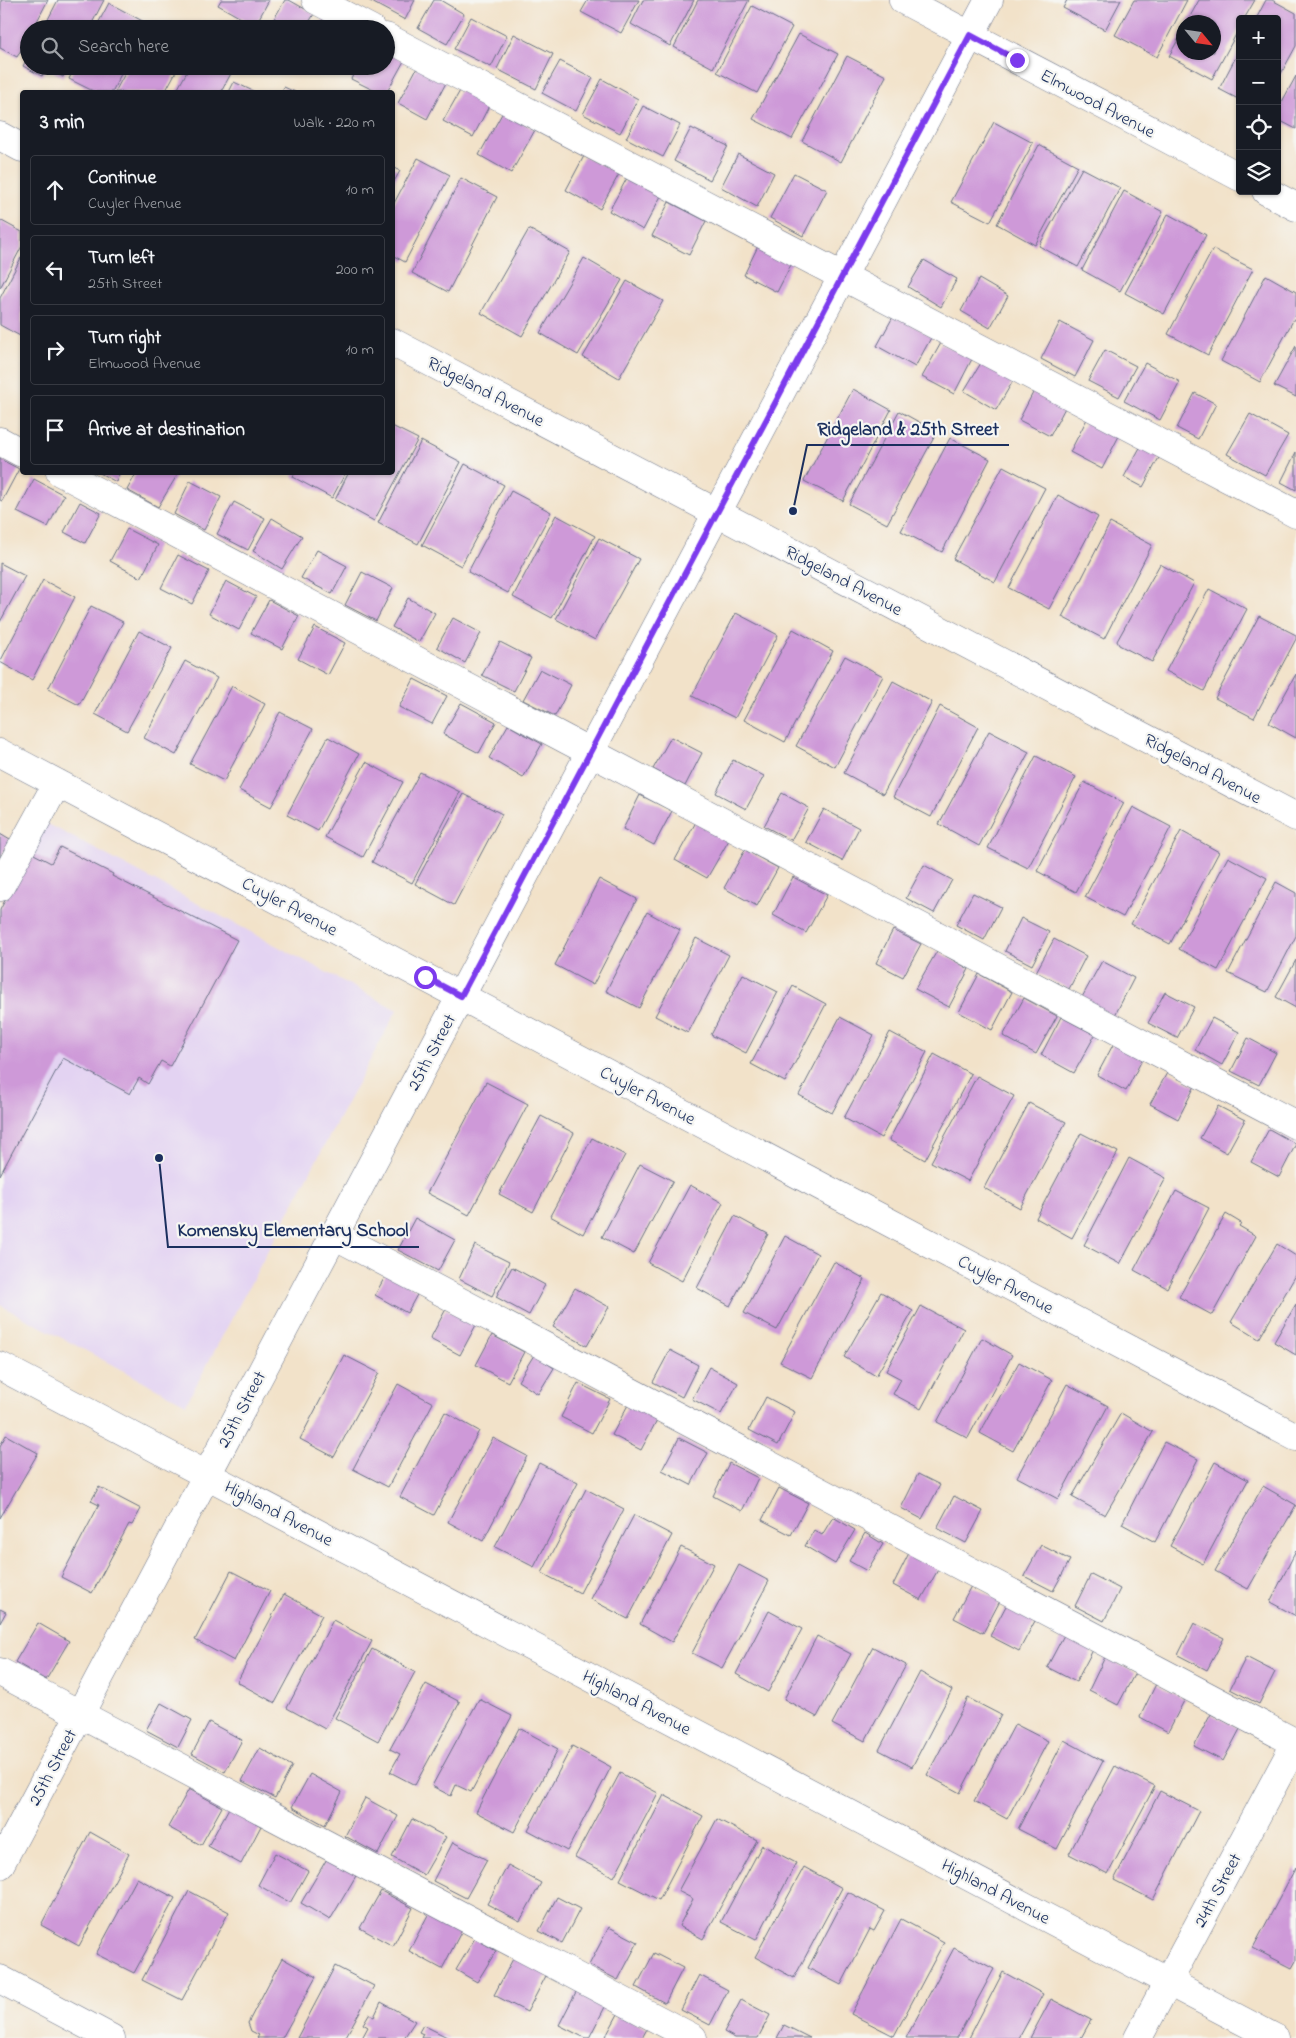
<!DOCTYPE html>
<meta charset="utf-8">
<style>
:root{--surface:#171b24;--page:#20242c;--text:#f1f3f6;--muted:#9ea1a6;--line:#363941}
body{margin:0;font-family:"Indie Flower",sans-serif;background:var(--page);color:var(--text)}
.controls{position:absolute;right:15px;top:15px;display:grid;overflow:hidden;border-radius:5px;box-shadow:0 1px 4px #0004}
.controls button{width:45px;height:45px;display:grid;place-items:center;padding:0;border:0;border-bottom:1px solid var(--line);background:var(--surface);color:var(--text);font:25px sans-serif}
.compass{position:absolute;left:1176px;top:15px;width:45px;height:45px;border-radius:50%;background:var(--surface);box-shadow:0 1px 4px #0004;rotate:119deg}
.stop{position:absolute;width:15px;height:15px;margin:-11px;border:4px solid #7c3aed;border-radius:50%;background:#fff}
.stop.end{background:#7c3aed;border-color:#fff;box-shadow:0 1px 5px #0008}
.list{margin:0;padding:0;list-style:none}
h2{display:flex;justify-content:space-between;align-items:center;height:65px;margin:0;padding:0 20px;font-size:21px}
h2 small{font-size:16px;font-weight:400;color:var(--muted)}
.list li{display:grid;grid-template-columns:32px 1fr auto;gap:15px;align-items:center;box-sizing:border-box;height:70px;margin:0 10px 10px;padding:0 10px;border:1px solid var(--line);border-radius:5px}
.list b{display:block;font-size:19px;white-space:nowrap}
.list p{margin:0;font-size:16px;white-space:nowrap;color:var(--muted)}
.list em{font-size:16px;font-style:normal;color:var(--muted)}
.icon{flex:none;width:28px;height:28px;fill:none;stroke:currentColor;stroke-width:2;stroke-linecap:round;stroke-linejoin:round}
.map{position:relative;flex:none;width:1296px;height:2038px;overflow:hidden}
.search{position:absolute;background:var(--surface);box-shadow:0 1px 4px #0004;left:20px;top:20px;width:375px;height:55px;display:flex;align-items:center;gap:12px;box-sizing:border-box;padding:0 18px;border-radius:28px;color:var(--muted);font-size:19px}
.panel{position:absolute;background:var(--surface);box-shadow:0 1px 4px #0004;left:20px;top:90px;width:375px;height:385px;border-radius:5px}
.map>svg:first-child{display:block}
</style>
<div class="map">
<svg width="1296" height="2038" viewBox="0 0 1296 2038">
<rect width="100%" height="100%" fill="#f6f6f2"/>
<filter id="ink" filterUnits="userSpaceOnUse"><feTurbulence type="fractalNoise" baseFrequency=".02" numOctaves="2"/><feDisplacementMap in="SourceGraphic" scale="10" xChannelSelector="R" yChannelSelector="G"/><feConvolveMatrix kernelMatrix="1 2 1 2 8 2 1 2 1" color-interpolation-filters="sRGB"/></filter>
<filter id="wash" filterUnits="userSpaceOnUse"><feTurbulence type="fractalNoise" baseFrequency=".0096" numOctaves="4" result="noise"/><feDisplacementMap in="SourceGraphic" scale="20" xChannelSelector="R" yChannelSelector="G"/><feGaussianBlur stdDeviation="1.12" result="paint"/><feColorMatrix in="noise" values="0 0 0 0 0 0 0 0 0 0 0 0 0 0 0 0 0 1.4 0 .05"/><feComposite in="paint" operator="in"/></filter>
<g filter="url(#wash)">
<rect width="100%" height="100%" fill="#f2e2c9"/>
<path fill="#e3d3f2" d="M46,823L397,1010L186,1404L0,1305V910Z"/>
<g id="blocks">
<path fill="#ce99d8" d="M1,0H48L33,29H29V36L17,57L0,48Z
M58,0H104L89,29H43Z
M221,0H269L255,26L218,5Z
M285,0H289L314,14L305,29H268Z
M368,0H415L405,20Z
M434,0H440L464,14L447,44L418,28Z
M588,0H639L621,33L581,12Z
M643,0H694L670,46L631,24Z
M698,0H749L713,68L674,47Z
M1067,0H1121L1105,30L1063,8Z
M1134,0H1187L1157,57L1115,35Z
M1199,0H1255L1244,19H1240V27L1212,79L1169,56L1184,29V52H1214V22H1187Z
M1266,0H1272L1296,13V46L1277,81V19H1256Z
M109,3L148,24L145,29H95Z
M752,6L792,27L757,93L717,72Z
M471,17L507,36L491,67L454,49Z
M324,18L345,29H318Z
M514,34L553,54L536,89L497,69Z
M799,34L838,54L792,139L753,119Z
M1240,49V100L1219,89Z
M386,52L404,61L387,92H377L351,79L358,66H386Z
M29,55V66H69L63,77L46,68L42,76L23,66Z
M847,56L886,76L841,162L802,141Z
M560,61L593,78L576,111L542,93Z
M75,66H125L112,92H95L69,79Z
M129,66H179L165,92H115Z
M190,66H235L221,92H176Z
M325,66H344L340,74Z
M418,66L447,81L427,119L398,103Z
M1296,76V129L1277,119V111Z
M602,79L638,99L620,133L583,114Z
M234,82L255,92H229Z
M284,87L295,92H281Z
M461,89L490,104L473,137L443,121Z
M643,106L680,125L663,157L626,138Z
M503,112L535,130L511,173L479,155Z
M994,122L1033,143L990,222L951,202Z
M691,128L728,146L710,180L674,161Z
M1039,145L1078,166L1035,245L997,224Z
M738,154L774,173L757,207L721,187Z
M584,156L619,174L600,209L566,190Z
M418,158L450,175L405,262L392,255V207Z
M392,167L400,171L392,185Z
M1082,168L1120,188L1078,267L1039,246Z
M794,173L827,190L803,236L770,218Z
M461,178L497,197L448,292L412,273Z
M627,178L661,196L643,230L609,211Z
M1124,191L1163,212L1120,291L1082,270Z
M669,202L706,221L689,255L652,236Z
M1168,214L1206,235L1164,314L1125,293Z
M0,220L22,232V246L0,288Z
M529,229L570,252L522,336L481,313Z
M760,242L794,259L777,292L744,275Z
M1213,249L1253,269L1208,355L1168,334Z
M22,256V337L0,325V298Z
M584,258L622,280L578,355L540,333Z
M924,260L957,279L941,307L908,287Z
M1266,275L1296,292V315L1260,382L1221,361Z
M979,279L1008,296L990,328L961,311Z
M627,281L663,301L619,378L583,357Z
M894,315L932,336L915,367L877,346Z
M1060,322L1094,340L1075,377L1041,359Z
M941,343L972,359L954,394L922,377Z
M1296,346V397L1274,386Z
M1105,350L1136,366L1119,397L1088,381Z
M981,363L1013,381L996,410L964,391Z
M1145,363L1180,382L1160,420L1124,401Z
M1036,387L1067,404L1050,436L1019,420Z
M853,389L891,410L843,501L804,481Z
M1195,393L1216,404L1198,439L1177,428Z
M899,411L937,432L887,524L849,504Z
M1250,414L1288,435L1265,475L1227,454Z
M1088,417L1120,434L1102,469L1070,452Z
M392,426L418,439L374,521L335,500L349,472H392Z
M950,438L990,459L942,552L901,531Z
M421,441L461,462L418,544L378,523Z
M1143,442L1162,452L1143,487L1124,477Z
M1296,452V490L1281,482Z
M0,459L19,469L2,501L0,500Z
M465,464L504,485L461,566L422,545Z
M1003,466L1045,488L995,582L953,559Z
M98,472H120L116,482Z
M137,472H179L158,507L127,490Z
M295,472H346L332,498L293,477Z
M34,479L64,495L48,527L17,512Z
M190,481L221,497L204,530L174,514Z
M511,491L551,512L508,593L468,572Z
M1058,495L1098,517L1049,609L1009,588Z
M80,502L101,513L85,543L64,532Z
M234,502L265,518L248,550L217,534Z
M556,515L595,536L552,618L513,597Z
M272,518L302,536L282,569L253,551Z
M1110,523L1152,545L1104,639L1062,617Z
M127,529L158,545L141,578L110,561Z
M599,538L639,559L595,640L556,619Z
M317,550L347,566L332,594L301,578Z
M178,555L209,571L192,604L161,588Z
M0,563L25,576L0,622Z
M1160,564L1194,583L1152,662L1119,645L1117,641Z
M362,572L393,588L376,621L345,605Z
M43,580L75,597L32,680L0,662Z
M226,581L256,597L239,630L209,614Z
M1209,589L1247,609L1204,691L1166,671Z
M408,598L435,613L419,642L392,627Z
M269,600L299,616L282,649L251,633Z
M91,606L123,622L79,705L48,689Z
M736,613L778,635L735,718L692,696Z
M1259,616L1296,635V639L1254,718L1215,698Z
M453,618L481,633L465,663L437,647Z
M315,627L345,643L328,675L298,659Z
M793,629L833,651L785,742L744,720Z
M139,631L172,648L127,731L95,714Z
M500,642L531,658L514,691L482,675Z
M845,656L883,676L835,767L796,746Z
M185,661L217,678L176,755L144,738Z
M540,669L571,685L555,716L523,700Z
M1296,674V738L1269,723Z
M414,679L447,696L432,724L399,707Z
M893,681L932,702L883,794L844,773Z
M232,686L265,704L224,781L190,764Z
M461,703L496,722L479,753L443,734Z
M940,706L978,727L931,817L893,797Z
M280,712L313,729L271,807L239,790Z
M508,725L542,744L523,778L489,758Z
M989,731L1029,752L979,846L939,824Z
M328,737L359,754L318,831L287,815Z
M671,737L702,753L685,786L653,769Z
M1036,756L1076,777L1028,868L988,848Z
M733,760L764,776L746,809L716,793Z
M366,762L403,782L363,857L325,837Z
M420,772L460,792L412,883L372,862Z
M1084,782L1124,803L1076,892L1037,871Z
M782,793L809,808L791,840L764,826Z
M463,794L502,814L454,905L415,884Z
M640,795L672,811L654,845L623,829Z
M1133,807L1171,827L1123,917L1085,897Z
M824,809L859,828L842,861L806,842Z
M696,822L729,840L707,878L675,860Z
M1181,831L1219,852L1170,944L1131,924Z
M0,834L10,840L0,858Z
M60,847L113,874L112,876L237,940L170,1066L161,1061L148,1084L139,1078L130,1094L63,1058L0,1175V910L30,852L51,863Z
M745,850L778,868L757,906L724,888Z
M1228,857L1267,878L1218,970L1179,949Z
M924,865L952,880L934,913L906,898Z
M793,877L827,895L806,933L773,915Z
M599,879L637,899L593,985L555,965Z
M1276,882L1296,893V936L1267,992L1228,973Z
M973,893L1001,907L984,940L956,925Z
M647,912L680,930L639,1008L606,991Z
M1021,918L1049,932L1032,965L1005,951Z
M893,930L921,944L903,977L876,963Z
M696,938L729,955L688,1033L655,1016Z
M1054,939L1086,956L1069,989L1036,972Z
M937,951L969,969L949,1007L915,989Z
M1296,960V1008L1276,997Z
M1102,961L1134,978L1114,1017L1081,999Z
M743,974L778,992L746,1053L711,1035Z
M979,974L1012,992L992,1030L959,1012Z
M793,986L826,1004L785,1082L751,1064Z
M1165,992L1194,1007L1177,1038L1148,1023Z
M1024,998L1057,1016L1036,1054L1003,1036Z
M840,1017L874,1035L832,1113L799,1095Z
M1061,1017L1095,1035L1074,1073L1041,1055Z
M1212,1018L1239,1032L1222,1065L1195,1050Z
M890,1032L927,1052L881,1138L844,1118Z
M1248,1038L1276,1053L1259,1085L1231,1071Z
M1114,1043L1143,1058L1126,1091L1097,1075Z
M934,1054L971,1074L925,1160L889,1140Z
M1168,1071L1195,1086L1178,1119L1150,1104Z
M977,1076L1014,1096L968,1181L931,1162Z
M486,1082L528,1104L469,1215L427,1193Z
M1029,1103L1066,1122L1020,1208L984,1188Z
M1218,1106L1245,1120L1227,1153L1200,1138Z
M541,1116L574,1133L533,1212L499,1194Z
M1269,1129L1296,1144L1279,1177L1251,1162Z
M1081,1133L1118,1152L1072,1238L1036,1218Z
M592,1138L625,1155L583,1234L550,1216Z
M1129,1158L1166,1178L1120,1264L1084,1245Z
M640,1164L673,1181L634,1254L602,1237Z
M690,1185L723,1203L682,1281L648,1263Z
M1176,1191L1209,1208L1167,1288L1134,1270Z
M1226,1214L1241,1223L1239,1226L1256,1236L1212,1315L1179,1297Z
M735,1216L768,1234L730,1306L697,1288Z
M415,1218L455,1240L438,1271L398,1250Z
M785,1236L818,1254L777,1330L744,1313Z
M1277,1244L1296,1256V1275L1259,1339L1231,1322Z
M475,1245L509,1262L492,1296L459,1279Z
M834,1262L865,1279L812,1378L780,1362Z
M512,1267L545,1285L529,1315L496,1297Z
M387,1273L419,1291L407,1313L375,1295Z
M575,1288L609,1307L587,1346L553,1327Z
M881,1292L913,1311L876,1376L844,1357Z
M1296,1304V1355L1274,1342Z
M921,1306L964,1329L921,1409L893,1394L901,1379L886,1371Z
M446,1309L476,1325L460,1355L430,1339Z
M492,1335L524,1352L508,1382L476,1365Z
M982,1338L1012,1355L968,1438L937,1422Z
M670,1350L698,1365L682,1397L653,1382Z
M344,1355L379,1373L334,1457L300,1439Z
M534,1355L554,1368L538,1394L518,1381Z
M1019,1362L1052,1380L1013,1451L980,1433Z
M709,1367L738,1383L721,1414L692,1399Z
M578,1383L610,1399L592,1433L561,1417Z
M398,1384L433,1403L388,1487L353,1469Z
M1067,1384L1108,1406L1058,1499L1017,1477Z
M766,1397L795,1412L778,1445L749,1430Z
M629,1403L658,1418L641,1450L612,1435Z
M445,1412L479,1431L434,1515L400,1497Z
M1121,1413L1153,1432L1105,1515L1072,1497Z
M6,1435L38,1453L0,1518V1446Z
M493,1438L527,1456L483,1541L448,1522Z
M679,1438L708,1453L691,1485L662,1470Z
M1164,1442L1198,1459L1155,1542L1122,1524Z
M1215,1462L1248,1480L1203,1564L1170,1546Z
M539,1463L578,1483L534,1567L495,1547Z
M729,1463L758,1478L742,1511L713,1496Z
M918,1474L940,1485L922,1519L901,1508Z
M1263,1486L1296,1505L1248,1589L1215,1571Z
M99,1487L141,1509L132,1525L129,1524L92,1593L61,1577L99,1505L91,1501Z
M779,1488L808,1503L791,1535L762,1520Z
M586,1489L624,1509L580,1593L542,1573Z
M954,1496L983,1511L966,1543L937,1528Z
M634,1515L672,1535L628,1619L590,1599Z
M833,1517L855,1530L835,1564L805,1546L814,1530L822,1535Z
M865,1533L883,1544L867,1571L849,1561Z
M1041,1545L1070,1560L1053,1591L1024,1576Z
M681,1547L714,1564L672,1642L640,1624Z
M1296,1551V1616L1270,1602Z
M909,1553L939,1568L921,1600L893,1585Z
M739,1565L769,1581L722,1668L692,1653Z
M231,1571L270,1591L234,1661L195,1640Z
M1091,1574L1120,1589L1104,1621L1075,1606Z
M971,1586L1000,1601L983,1633L954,1618Z
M284,1594L322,1615L275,1703L237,1682Z
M1007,1604L1036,1619L1019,1651L990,1636Z
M0,1609L6,1612L0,1623Z
M769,1611L802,1629L768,1692L736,1674Z
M333,1620L372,1641L325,1729L287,1708Z
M38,1623L69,1641L46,1680L15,1662Z
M1194,1623L1224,1638L1207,1670L1178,1655Z
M1064,1635L1093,1650L1076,1682L1047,1667Z
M817,1636L851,1654L817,1717L784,1699Z
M873,1647L906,1665L865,1741L832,1724Z
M372,1649L415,1672L378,1741L335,1718Z
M1105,1657L1135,1673L1118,1705L1089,1690Z
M1246,1657L1275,1672L1259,1704L1230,1689Z
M920,1672L952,1690L912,1767L879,1750Z
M426,1684L460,1702L415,1785L390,1772L400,1754L390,1749Z
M1156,1684L1185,1699L1168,1732L1140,1717Z
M968,1698L1001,1715L960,1793L927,1775Z
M479,1699L512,1716L471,1792L456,1785L451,1796L432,1786Z
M161,1703L192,1720L178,1747L146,1730Z
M1211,1714L1240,1729L1223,1761L1194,1746Z
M209,1722L242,1740L225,1772L192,1754Z
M1015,1724L1048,1741L1007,1819L974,1801Z
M519,1728L558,1749L514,1832L476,1812Z
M1064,1740L1103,1761L1057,1849L1018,1829Z
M572,1746L611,1767L567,1851L528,1830Z
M260,1748L292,1766L275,1798L242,1781Z
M1115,1766L1155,1786L1108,1874L1069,1854Z
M620,1773L658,1793L614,1877L575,1857Z
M310,1774L342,1792L325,1825L292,1807Z
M189,1789L222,1807L201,1845L168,1827Z
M1160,1791L1199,1811L1153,1900L1114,1880Z
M664,1795L703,1816L659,1900L620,1880Z
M365,1798L398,1816L378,1854L345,1836Z
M229,1808L261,1826L241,1864L208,1846Z
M412,1819L446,1837L424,1875L392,1857Z
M717,1819L757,1840L703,1939L679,1926L693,1899L678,1891Z
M90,1832L129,1854L79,1946L41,1925Z
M453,1842L487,1860L466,1898L433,1881Z
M762,1845L796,1863L756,1940L721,1922Z
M275,1853L308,1871L290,1903L258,1885Z
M328,1857L357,1874L330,1920L301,1903Z
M508,1865L541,1883L520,1921L487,1904Z
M804,1867L842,1888L794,1978L755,1957Z
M1296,1867V1961L1292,1968L1253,1948Z
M137,1878L175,1898L134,1973L96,1954Z
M189,1891L229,1912L182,2000L142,1980Z
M381,1891L413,1908L393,1946L360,1928Z
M848,1892L885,1911L874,1931L870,1929L841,1985L808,1968Z
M557,1897L580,1909L562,1943L539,1931Z
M429,1913L462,1930L442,1969L409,1951Z
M901,1919L944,1942L894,2036L851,2014Z
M609,1927L638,1942L618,1980L589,1965Z
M475,1938L496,1951L477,1982L456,1970Z
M954,1948L994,1969L957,2038H906Z
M654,1953L683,1968L665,2003L636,1987Z
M514,1957L547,1974L527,2012L494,1995Z
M282,1958L316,1977L282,2038H257L259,2035L251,2031L248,2023Z
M335,1966L374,1986L345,2038H297Z
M1003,1972L1043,1994L1019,2038H969Z
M699,1975L728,1990L710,2025L681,2010Z
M577,1990L606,2005L589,2038H585L559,2025Z
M1051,1999L1091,2020L1081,2038H1030Z
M741,2000L770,2015L758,2038H735L724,2032Z
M381,2002L415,2021L404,2038H362L368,2027L363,2024L369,2014L374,2017Z
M618,2014L647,2029L642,2038H605Z
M423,2025L449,2038H421L423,2034L419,2032Z
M784,2025L810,2038H777Z"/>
</g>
</g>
<g filter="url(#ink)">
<use href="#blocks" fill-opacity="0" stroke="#666e83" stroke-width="1"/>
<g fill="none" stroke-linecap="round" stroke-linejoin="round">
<g stroke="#666e83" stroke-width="29">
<path id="minor" d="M316,0L371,29
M903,0L1240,177
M386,37L1296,514
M0,136L22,148
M1266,191L1296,207
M392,342L1296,817
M0,441L22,453
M60,472L1296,1125
M0,753L1296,1437
M0,887L57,783
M334,1235L1296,1743
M0,1366L1275,2038
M0,1672L693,2038
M0,1865L989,0
M0,1979L111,2038
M1138,2038L1296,1742"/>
</g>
<use href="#minor" stroke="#fff" stroke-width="28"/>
</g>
</g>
<g fill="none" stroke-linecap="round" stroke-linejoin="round" filter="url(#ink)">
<path stroke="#7c3aed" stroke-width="6" d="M425,977L461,996L970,35L1017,60"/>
</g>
<g text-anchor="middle" stroke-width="4.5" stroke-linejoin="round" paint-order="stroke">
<g font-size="18" fill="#1b2f5e" stroke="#f6f6f2">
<text transform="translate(1098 103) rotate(28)" y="6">Elmwood Avenue</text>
<text transform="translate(486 391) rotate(28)" y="6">Ridgeland Avenue</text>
<text transform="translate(844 580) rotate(28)" y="6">Ridgeland Avenue</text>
<text transform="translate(1203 768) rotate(28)" y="6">Ridgeland Avenue</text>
<text transform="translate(290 906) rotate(28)" y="6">Cuyler Avenue</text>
<text transform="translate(431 1052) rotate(-62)" y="6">25th Street</text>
<text transform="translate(648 1095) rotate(28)" y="6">Cuyler Avenue</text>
<text transform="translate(1006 1284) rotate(28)" y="6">Cuyler Avenue</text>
<text transform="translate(241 1409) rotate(-62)" y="6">25th Street</text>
<text transform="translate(279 1513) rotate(28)" y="6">Highland Avenue</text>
<text transform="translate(637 1702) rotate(28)" y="6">Highland Avenue</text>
<text transform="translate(52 1767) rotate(-62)" y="6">25th Street</text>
<text transform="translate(1217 1890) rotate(-62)" y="6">24th Street</text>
<text transform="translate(996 1891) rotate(28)" y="6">Highland Avenue</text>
</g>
</g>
<path fill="none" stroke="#1b2f5e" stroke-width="2" d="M793 511L807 445H1009M159 1158L168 1247H419"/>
<g fill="#1b2f5e" stroke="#f6f6f2" stroke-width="2">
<circle cx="793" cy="511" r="5"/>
<circle cx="159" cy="1158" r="5"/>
</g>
<g font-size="19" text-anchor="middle" font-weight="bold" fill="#1b2f5e" stroke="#f6f6f2" stroke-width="4.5" stroke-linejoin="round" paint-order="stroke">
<text x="908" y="435">Ridgeland &amp; 25th Street</text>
<text x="293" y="1236">Komensky Elementary School</text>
</g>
</svg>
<div class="controls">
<button>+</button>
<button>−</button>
<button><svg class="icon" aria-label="locate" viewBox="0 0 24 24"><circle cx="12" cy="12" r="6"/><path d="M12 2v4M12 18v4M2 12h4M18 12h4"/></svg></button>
<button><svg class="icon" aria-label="layers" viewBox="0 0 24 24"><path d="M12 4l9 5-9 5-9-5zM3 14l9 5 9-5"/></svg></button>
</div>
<svg class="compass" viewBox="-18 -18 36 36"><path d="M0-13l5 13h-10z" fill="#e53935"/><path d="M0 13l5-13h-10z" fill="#9ea1a6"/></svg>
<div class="stop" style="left:425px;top:977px"></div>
<div class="stop end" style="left:1017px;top:60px"></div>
<div class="search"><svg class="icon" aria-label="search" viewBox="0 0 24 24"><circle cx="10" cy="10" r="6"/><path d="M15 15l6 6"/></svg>Search here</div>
<section class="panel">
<h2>3 min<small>Walk · 220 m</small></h2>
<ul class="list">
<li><svg class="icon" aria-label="ahead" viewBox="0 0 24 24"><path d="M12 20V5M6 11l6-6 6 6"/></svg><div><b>Continue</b><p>Cuyler Avenue</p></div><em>10 m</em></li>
<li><svg class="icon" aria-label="left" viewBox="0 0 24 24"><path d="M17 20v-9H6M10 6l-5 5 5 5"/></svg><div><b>Turn left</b><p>25th Street</p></div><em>200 m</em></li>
<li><svg class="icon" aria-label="right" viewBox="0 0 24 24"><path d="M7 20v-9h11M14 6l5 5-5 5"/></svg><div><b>Turn right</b><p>Elmwood Avenue</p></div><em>10 m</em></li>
<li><svg class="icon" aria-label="arrive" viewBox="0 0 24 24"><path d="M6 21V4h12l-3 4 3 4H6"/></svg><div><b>Arrive at destination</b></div></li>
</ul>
</section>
</div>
